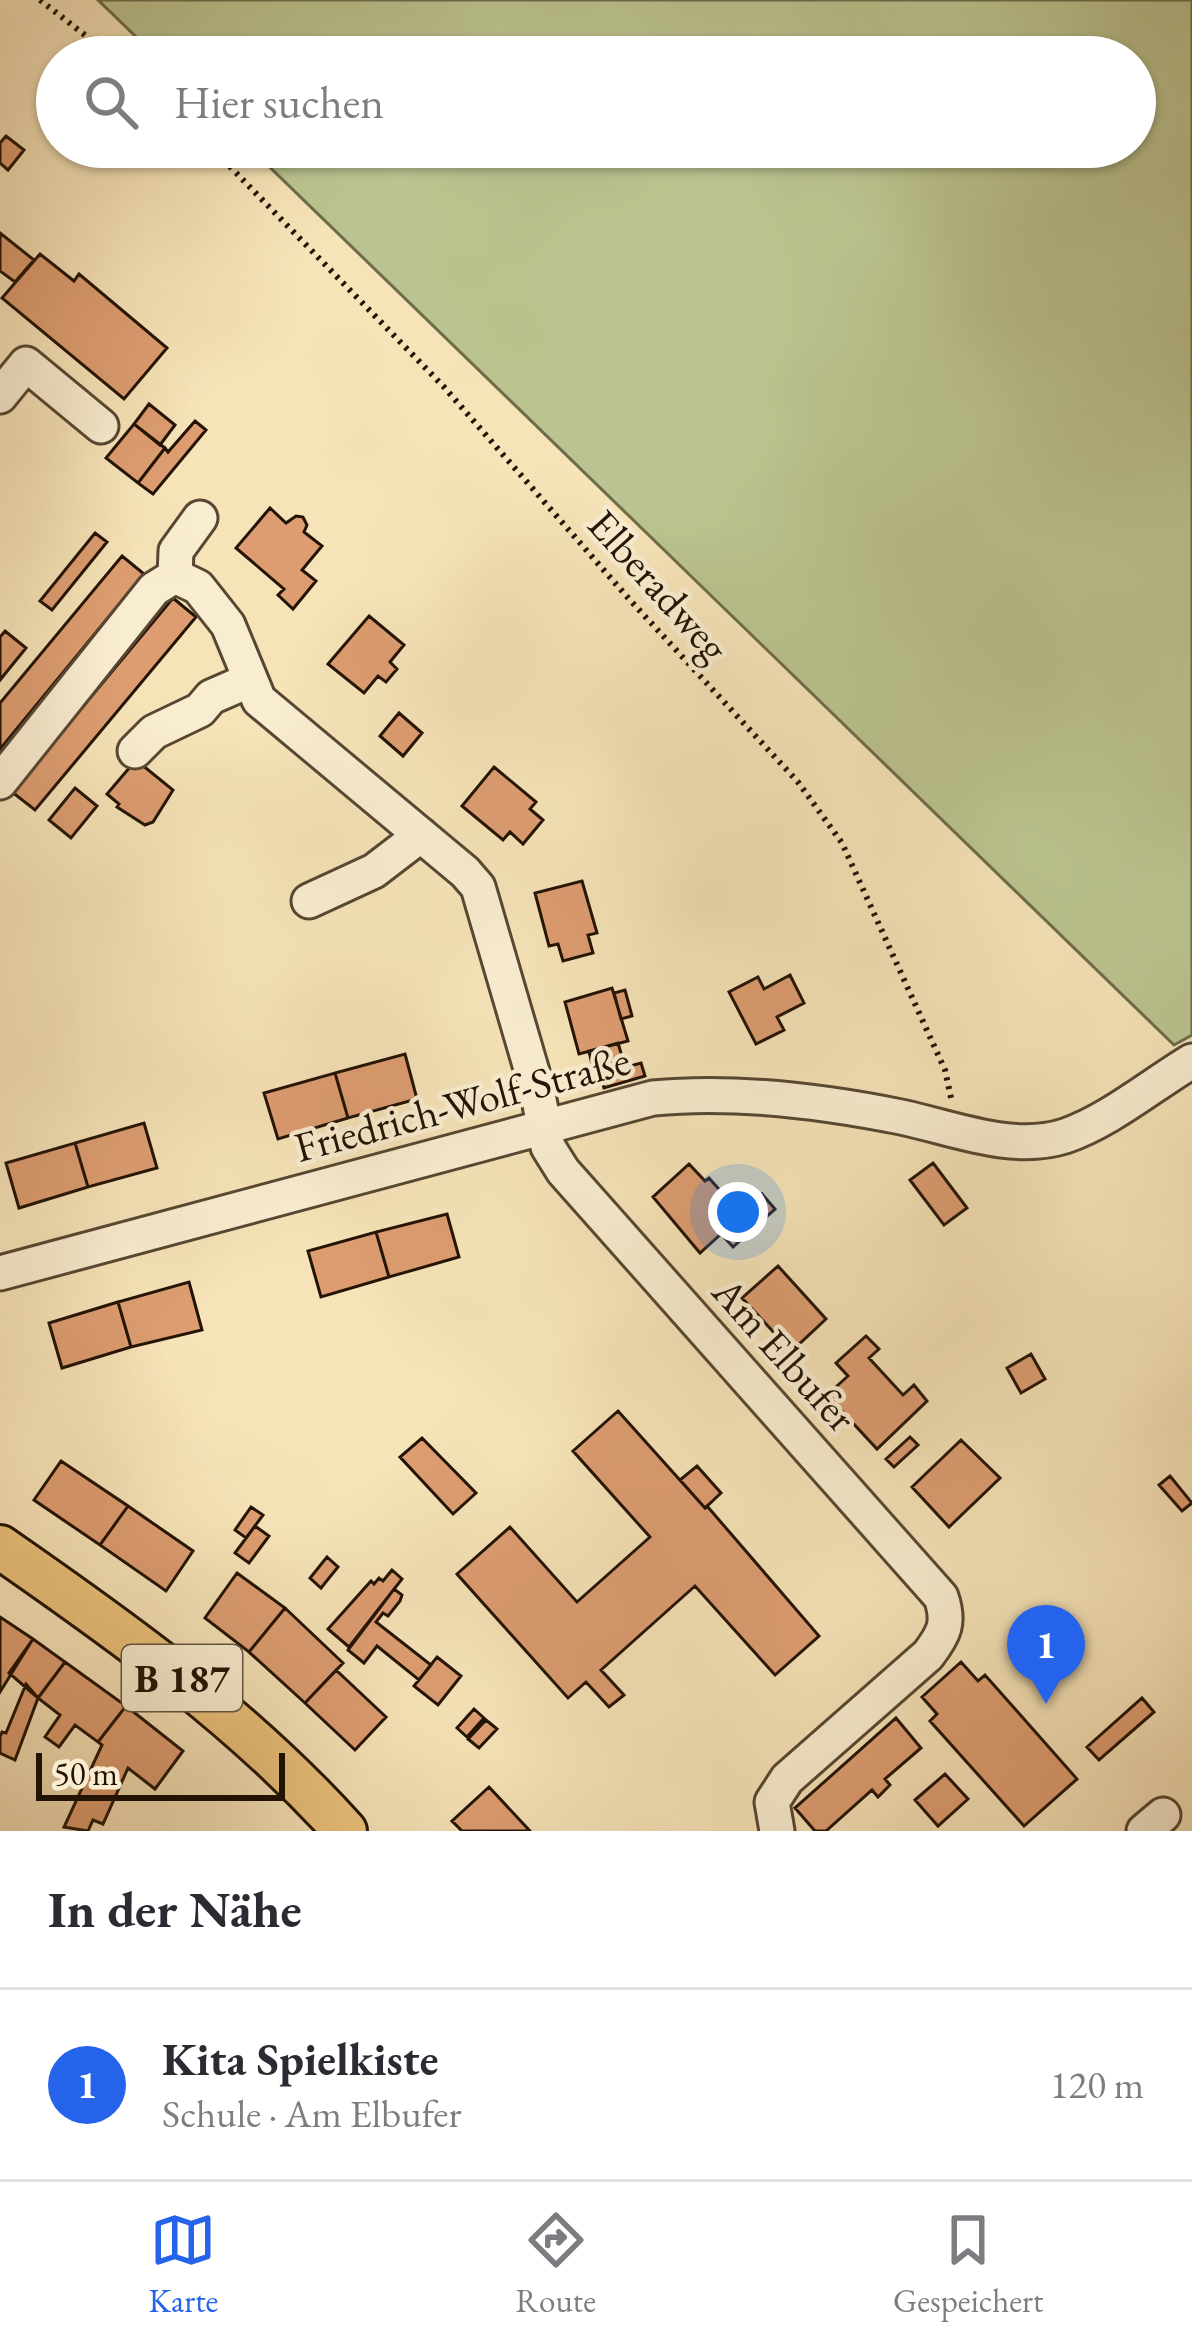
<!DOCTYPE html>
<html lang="de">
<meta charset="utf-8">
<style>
:root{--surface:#fff;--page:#f7f7f7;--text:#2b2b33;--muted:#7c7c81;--line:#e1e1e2;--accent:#2563eb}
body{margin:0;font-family:"EB Garamond",serif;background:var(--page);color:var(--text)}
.scale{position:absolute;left:36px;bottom:30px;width:249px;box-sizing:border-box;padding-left:12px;border:6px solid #221305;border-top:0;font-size:33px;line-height:42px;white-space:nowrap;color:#221305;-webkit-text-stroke:9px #f9edd1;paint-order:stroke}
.you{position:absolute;left:738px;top:1212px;width:42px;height:42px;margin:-30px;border:9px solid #fff;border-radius:50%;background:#1a73e8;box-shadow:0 0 0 18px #1a73e833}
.badge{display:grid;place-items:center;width:78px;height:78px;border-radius:50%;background:var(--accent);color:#fff;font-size:39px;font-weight:700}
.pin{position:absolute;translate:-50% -99px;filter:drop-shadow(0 3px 6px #0008)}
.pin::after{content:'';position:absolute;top:63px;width:42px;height:36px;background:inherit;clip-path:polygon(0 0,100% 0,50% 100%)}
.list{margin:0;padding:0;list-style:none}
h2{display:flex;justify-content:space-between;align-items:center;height:156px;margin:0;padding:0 48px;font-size:51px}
h2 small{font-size:39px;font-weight:400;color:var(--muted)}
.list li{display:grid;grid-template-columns:78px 1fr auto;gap:36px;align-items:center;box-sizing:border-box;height:192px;padding:0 48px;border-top:3px solid var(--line)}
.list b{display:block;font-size:45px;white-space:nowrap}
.list p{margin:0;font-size:39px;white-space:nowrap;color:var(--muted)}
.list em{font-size:39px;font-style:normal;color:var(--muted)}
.icon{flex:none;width:66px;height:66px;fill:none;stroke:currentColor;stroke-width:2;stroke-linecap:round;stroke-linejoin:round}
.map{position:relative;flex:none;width:1192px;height:1831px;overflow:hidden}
.search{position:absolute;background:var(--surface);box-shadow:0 3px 9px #0004;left:36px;right:36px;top:36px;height:132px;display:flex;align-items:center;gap:30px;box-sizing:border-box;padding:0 42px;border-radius:66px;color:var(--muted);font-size:45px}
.sheet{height:348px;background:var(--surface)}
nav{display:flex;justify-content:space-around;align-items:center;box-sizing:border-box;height:168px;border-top:3px solid var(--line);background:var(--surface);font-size:33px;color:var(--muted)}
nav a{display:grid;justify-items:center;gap:6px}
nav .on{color:var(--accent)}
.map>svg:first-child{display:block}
</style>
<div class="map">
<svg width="1192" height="1831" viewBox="0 0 1192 1831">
<rect width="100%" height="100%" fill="#f6e3b8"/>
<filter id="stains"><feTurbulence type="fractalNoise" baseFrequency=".00167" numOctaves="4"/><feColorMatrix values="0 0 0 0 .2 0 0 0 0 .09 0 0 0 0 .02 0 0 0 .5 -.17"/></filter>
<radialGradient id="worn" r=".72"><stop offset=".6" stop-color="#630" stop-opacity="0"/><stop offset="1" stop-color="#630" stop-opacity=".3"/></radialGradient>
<path fill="#bbc490" stroke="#6e6c4a" stroke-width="3" d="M98,0H1192V1035L1174,1045L249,147H1135V57H157Z"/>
<path fill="#dd9d71" stroke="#221305" stroke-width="3" d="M6,136L24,150L8,170L0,163V143Z
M0,233L34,260L15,282L0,271Z
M40,254L74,281L79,274L167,348L124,399L2,298Z
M149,404L175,425L160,445L134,424Z
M195,421L206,430L153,494L138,483L165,448L168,452Z
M134,424L165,448L138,483L106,458Z
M270,508L286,523L296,516L303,517L307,525L304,532L322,546L302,570L316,581L293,609L278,595L284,589L236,548Z
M95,533L107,542L52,610L40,601Z
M122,556L144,574L0,749V703Z
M173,598L196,617L35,810L12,792Z
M369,616L404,645L390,662L397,669L386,682L378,676L364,693L328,664Z
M5,631L26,648L0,680V637Z
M399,713L422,733L403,756L380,736Z
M136,760L173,790L153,822L145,825L117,807L119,804L107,794Z
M494,767L536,802L530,809L543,820L523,844L510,832L503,840L462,806Z
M75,788L97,806L71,838L49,820Z
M582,881L597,933L588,935L593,953L563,961L558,944L549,946L535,893Z
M790,975L804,1003L777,1017L784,1030L756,1044L729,992L758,977L764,989Z
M612,988L628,1041L579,1054L565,1002Z
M625,990L632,1016L621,1019L614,993Z
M618,1043L623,1060L593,1069L589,1051Z
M405,1054L417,1099L348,1118L335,1073Z
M641,1063L645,1076L604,1088L600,1074Z
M335,1073L348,1118L278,1139L264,1093Z
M144,1123L157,1168L88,1187L75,1143Z
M75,1143L88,1187L19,1208L6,1163Z
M933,1163L967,1208L944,1225L910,1180Z
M689,1164L705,1181L709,1178L741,1214L762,1194L775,1209L733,1247L721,1234L700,1253L653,1197Z
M447,1214L459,1257L389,1277L376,1232Z
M376,1232L389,1277L321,1297L308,1251Z
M778,1266L826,1319L796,1347L784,1333L779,1338L742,1298Z
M189,1282L202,1330L131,1347L118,1302Z
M118,1302L131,1347L62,1368L49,1323Z
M866,1336L879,1349L869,1358L903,1395L914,1385L927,1401L877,1449L827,1395L848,1376L836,1363Z
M1031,1354L1045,1379L1021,1393L1007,1368Z
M618,1411L705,1508L707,1506L819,1636L775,1675L695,1586L601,1670L624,1695L609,1707L586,1682L568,1698L457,1574L510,1527L577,1602L650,1537L573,1451Z
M910,1437L918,1445L894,1467L886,1459Z
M422,1438L476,1493L453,1514L400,1457Z
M961,1440L1000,1478L949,1527L912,1487Z
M61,1461L128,1506L100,1545L34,1500Z
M697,1466L721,1493L705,1508L680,1480Z
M1170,1476L1192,1503L1182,1511L1159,1485Z
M128,1506L193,1551L166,1591L100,1545Z
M251,1507L263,1515L246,1538L235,1530Z
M255,1526L269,1536L249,1563L235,1553Z
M327,1557L338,1567L321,1588L310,1578Z
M392,1570L402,1579L349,1647L328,1629L371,1581L374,1584L379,1578L383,1581Z
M237,1573L285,1608L249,1652L205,1618Z
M394,1589L402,1595L400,1601L388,1616L383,1613L376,1622L431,1665L419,1680L377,1646L364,1663L348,1650Z
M285,1608L343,1663L305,1703L249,1652Z
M0,1617L33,1639L0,1692Z
M33,1639L65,1662L38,1698L9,1673Z
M437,1657L461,1676L438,1705L414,1686Z
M65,1662L126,1706L98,1742L75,1725L59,1747L45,1737L60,1715L38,1698Z
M961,1662L978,1681L985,1675L1077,1779L1024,1826L930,1721L937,1714L922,1697Z
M336,1670L386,1717L355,1750L305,1703Z
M26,1684L38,1698L15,1760L0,1753V1737L2,1732L6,1733Z
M1142,1698L1154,1712L1099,1760L1087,1747Z
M126,1706L183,1751L155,1789L128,1768L103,1824L93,1820L88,1831L64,1827L102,1745L98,1742Z
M474,1709L484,1718L467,1737L457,1728Z
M896,1718L921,1748L885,1779L890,1785L878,1797L872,1790L826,1831H815L795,1808Z
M486,1720L497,1729L479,1748L468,1739Z
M945,1774L968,1799L938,1826L915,1800Z
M489,1787L530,1831H462L452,1821Z"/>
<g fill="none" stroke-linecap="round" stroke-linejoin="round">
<g stroke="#574732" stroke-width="39">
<path id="minor" d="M0,396L26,364L101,426
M175,576L198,587L228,625L259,700L465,872L478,887L537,1089L548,1147L563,1171L941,1597C950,1623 944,1634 928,1655L787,1779L772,1802L777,1831
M175,576L176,551L200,518
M135,751L154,732L200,710L211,697L250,680
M0,782L154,589L175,576
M309,901L374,871L421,835
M0,1273L653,1098C734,1090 821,1101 901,1117C953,1128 1012,1153 1065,1136C1109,1121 1152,1085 1192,1061
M1144,1831L1163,1815"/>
</g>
<g stroke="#221305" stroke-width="48">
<path id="major" d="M0,1547C124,1633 244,1719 345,1831"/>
</g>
<path stroke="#221305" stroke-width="6" stroke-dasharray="3 6" stroke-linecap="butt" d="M40,0L113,57
M211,147L444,387L629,599L798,782L842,843L945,1070L951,1098"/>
<use href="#minor" stroke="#f9edd1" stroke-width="33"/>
<use href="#major" stroke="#ebc27c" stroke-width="42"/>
</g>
<g text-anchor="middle" stroke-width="9" stroke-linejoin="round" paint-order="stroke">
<rect fill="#f9edd1" stroke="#625442" stroke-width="3" x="122" y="1645" width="120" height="66" rx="9"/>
<g font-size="39" font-weight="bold" fill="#221305">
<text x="182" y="1692">B 187</text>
</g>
<g font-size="42" fill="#221305" stroke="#f9edd1">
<text transform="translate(659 585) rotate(48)" y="15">Elberadweg</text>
<text transform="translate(462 1103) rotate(-15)" y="15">Friedrich-Wolf-Straße</text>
<text transform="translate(785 1354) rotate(48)" y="15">Am Elbufer</text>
</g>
</g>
<rect width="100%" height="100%" filter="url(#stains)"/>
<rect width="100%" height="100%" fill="url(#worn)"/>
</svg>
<div class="scale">50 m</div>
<div class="you"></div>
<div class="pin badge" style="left:1046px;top:1704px">1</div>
<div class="search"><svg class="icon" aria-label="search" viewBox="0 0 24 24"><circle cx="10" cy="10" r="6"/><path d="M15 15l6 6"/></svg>Hier suchen</div>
</div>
<section class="sheet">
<h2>In der Nähe<small></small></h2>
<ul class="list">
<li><span class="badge">1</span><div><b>Kita Spielkiste</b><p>Schule · Am Elbufer</p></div><em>120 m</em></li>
</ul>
</section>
<nav>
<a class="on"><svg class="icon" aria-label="map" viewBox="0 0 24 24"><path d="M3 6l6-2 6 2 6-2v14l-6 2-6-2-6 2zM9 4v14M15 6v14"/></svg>Karte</a>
<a><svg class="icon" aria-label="directions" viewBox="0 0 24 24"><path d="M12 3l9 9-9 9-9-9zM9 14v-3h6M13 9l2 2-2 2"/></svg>Route</a>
<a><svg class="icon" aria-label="saved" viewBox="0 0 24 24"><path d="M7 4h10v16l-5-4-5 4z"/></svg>Gespeichert</a>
</nav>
